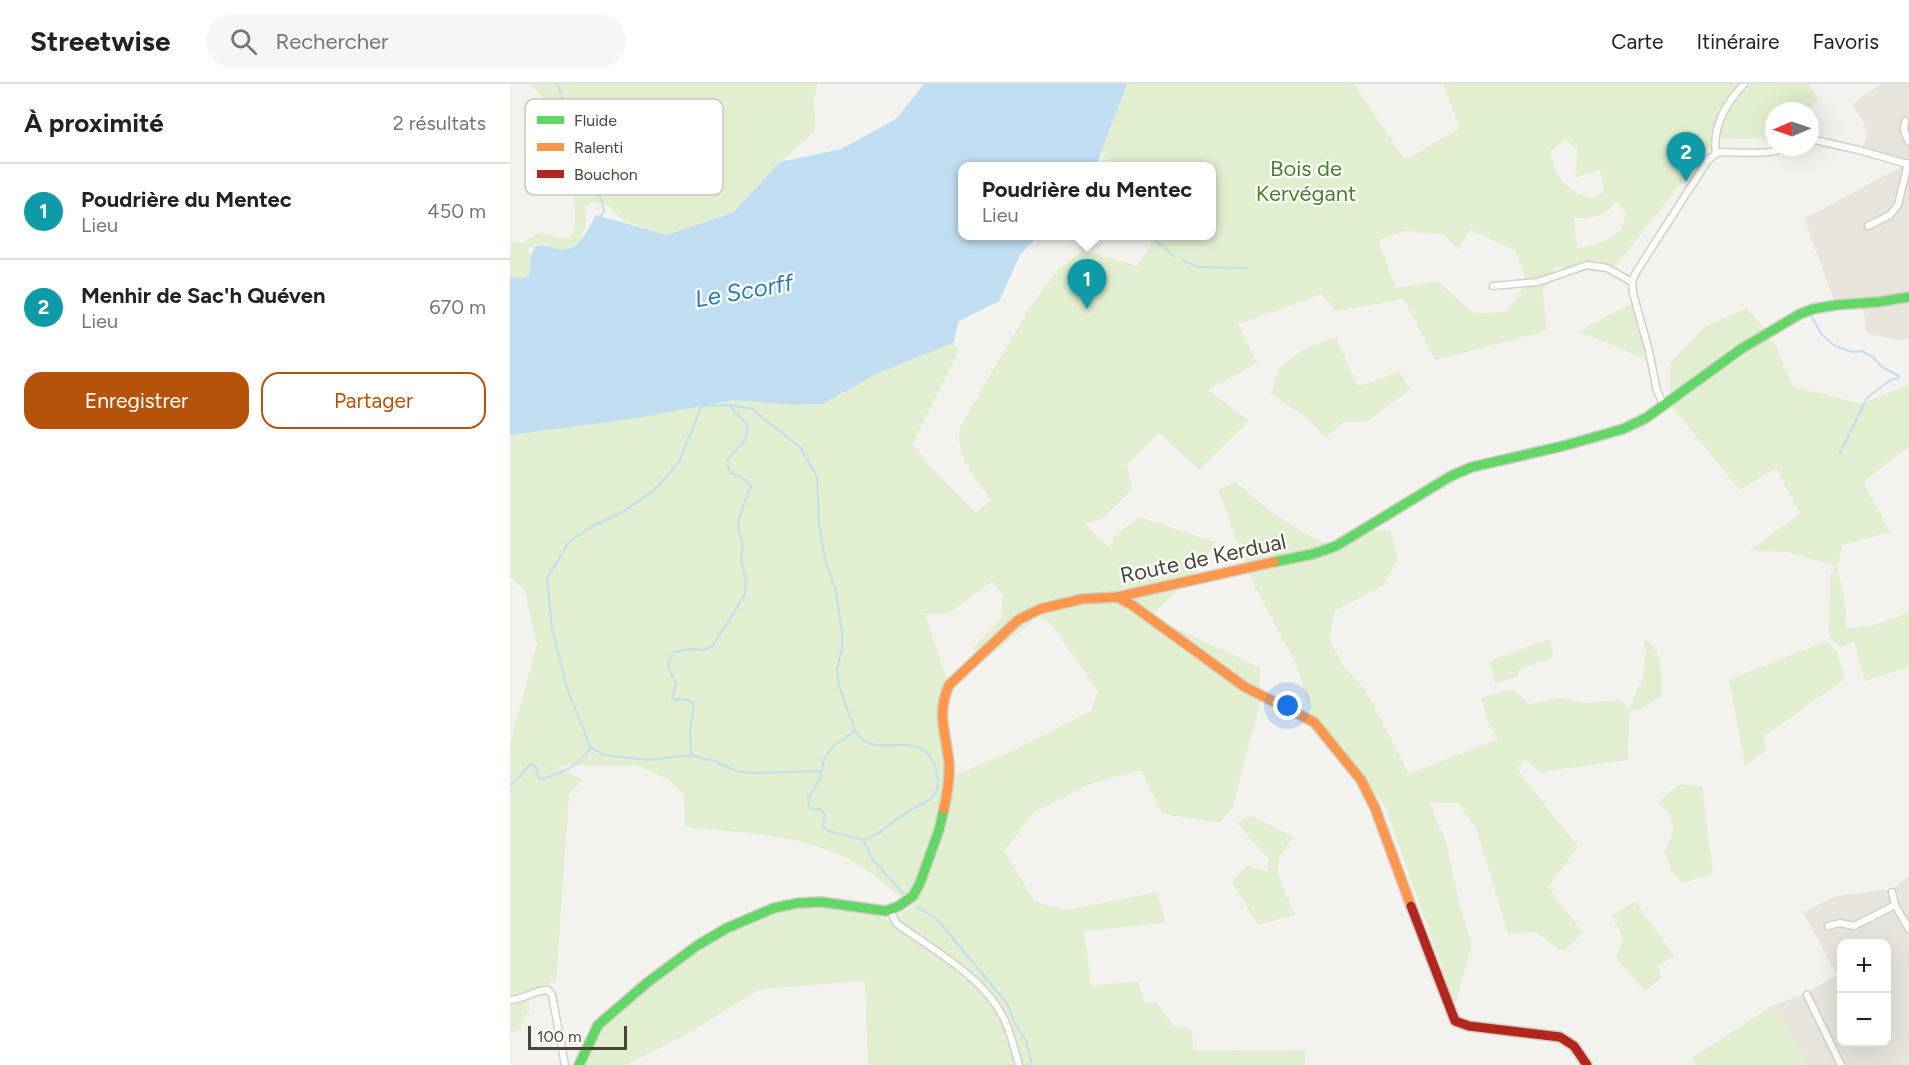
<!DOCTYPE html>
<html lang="fr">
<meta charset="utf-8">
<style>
:root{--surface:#fff;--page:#f6f6f6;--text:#222;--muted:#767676;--line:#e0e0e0;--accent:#b45309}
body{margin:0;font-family:Figtree,sans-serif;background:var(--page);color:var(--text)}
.controls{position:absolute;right:18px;bottom:18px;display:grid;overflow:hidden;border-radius:12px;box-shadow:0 6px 24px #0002}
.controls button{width:54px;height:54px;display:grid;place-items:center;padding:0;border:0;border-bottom:2px solid var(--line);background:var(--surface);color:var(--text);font:30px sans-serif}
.compass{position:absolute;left:1255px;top:18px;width:54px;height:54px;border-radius:50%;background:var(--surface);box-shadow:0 6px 24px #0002;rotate:268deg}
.scale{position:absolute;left:18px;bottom:15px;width:99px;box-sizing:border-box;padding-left:6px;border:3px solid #4b4439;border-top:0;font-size:16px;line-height:21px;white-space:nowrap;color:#4b4439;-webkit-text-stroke:4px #fff;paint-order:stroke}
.you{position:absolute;left:778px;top:622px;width:21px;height:21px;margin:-15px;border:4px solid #fff;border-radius:50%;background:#1a73e8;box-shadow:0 0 0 9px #1a73e833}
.badge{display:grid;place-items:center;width:39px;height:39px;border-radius:50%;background:var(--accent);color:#fff;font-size:20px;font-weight:700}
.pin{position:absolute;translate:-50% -50px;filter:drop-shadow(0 2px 3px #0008)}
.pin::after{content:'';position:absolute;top:32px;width:21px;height:18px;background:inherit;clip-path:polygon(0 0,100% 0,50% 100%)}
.popup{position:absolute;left:448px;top:78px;width:258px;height:78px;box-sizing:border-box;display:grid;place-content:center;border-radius:12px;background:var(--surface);filter:drop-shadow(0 2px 4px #0005);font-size:20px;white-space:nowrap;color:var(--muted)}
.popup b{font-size:22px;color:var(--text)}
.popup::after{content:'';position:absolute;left:50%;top:100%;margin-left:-12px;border:12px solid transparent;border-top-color:var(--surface)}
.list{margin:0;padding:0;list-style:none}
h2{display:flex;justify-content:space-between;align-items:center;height:78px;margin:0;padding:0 24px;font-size:26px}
h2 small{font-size:20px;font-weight:400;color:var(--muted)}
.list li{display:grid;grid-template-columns:39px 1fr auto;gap:18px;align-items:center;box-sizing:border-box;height:96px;padding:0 24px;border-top:2px solid var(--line)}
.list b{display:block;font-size:22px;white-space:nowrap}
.list p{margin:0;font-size:20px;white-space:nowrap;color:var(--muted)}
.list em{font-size:20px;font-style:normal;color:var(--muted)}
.actions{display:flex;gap:12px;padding:18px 24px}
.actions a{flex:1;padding:14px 0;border:2px solid var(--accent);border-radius:18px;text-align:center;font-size:21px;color:var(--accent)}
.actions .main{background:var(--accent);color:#fff}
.icon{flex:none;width:33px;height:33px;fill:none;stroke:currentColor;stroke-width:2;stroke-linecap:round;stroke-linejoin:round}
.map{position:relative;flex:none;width:1399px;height:981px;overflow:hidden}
header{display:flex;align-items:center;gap:36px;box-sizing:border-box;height:84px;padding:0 30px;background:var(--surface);border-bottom:2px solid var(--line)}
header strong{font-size:28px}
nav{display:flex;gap:33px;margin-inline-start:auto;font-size:21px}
.search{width:420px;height:54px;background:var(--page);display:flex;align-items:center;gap:15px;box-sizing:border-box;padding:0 21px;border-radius:33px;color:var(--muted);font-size:22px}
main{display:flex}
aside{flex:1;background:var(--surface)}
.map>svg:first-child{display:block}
</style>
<header>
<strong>Streetwise</strong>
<div class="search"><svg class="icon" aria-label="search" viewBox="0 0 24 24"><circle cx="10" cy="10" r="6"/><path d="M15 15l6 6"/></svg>Rechercher</div>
<nav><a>Carte</a><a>Itinéraire</a><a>Favoris</a></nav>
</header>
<main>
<aside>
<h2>À proximité<small>2 résultats</small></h2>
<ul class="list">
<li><span class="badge" style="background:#0f9aa8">1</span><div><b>Poudrière du Mentec</b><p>Lieu</p></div><em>450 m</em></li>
<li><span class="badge" style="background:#0f9aa8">2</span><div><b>Menhir de Sac'h Quéven</b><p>Lieu</p></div><em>670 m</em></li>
</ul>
<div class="actions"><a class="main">Enregistrer</a><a>Partager</a></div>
</aside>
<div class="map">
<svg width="1399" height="981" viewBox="0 0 1399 981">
<rect width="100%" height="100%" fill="#f4f2ee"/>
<path fill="#e7e4dc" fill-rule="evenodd" d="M1371,0H1399V255L1387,256L1357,249L1352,219L1326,221L1294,135L1396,80L1349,66L1357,54L1354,40L1342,20Z
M1399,792V981H1297L1264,921L1296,909L1327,891L1293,828L1327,812L1382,805ZM1332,860H1376V958H1332Z"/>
<path fill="#e1eecf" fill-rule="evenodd" d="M20,0H308L304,13L305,47L270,78L224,128L157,151L113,136L98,122L83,118L75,122L76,139L70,157L57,166L47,165L36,160L17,164L21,171L19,191L11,195L0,192V159H12L32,148C42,152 50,157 61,153L65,141V120L63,109L52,89L48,42L43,25Z
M617,0H844L895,76L950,44L933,0H1298L1308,14L1299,27H1264V55L1207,54L1100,189L1046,183L1033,208L1037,247L925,276L894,215L826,227L812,210L728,240L747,279L698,306L739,337L689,386L649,349L617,381L622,405L593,434L575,440L600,464L604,453L629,433L705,458L685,490L641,532L750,584V619L723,722L710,739L652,730L631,686L577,701L524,728L494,767L525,818L558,826L647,808L656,839L574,847L581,901L628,898L635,919L646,918L664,942L682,945L683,966L795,967V981H358L355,897L250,905L182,947L117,981H70L88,941L217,844L288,819L351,823L382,838L405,819L411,800L397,818C381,806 366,791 349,781C298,750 232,749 175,743L174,712L160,696L125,681H45L73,696L59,710L46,896L26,907L14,908L20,924L10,945L0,950V659L27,561L15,507L0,493V350L224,316L285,321L313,320L368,289L443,259L449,267L403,359L414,376L466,429L481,416C465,392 443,371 451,341L522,220L547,187L573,166L627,182L647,152H702V82H606L591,70ZM1055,55L1068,66L1065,94L1090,85L1094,109L1080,114C1051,103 1050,97 1039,68ZM1107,117L1116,130L1111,146L1091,159L1067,164L1064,134C1085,134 1093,134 1107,117ZM960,146L1005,166L1016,195L1009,210L995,228L964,229L927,197L886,204L868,157L894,147L933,150L948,166ZM483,497L493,513L491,534L463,564L475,576L529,532L543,542L588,608L581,627L502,667L446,691L441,720L416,786L439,693L434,613L439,601L415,529H439Z
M1125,218L1137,276L1068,247Z
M1237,224L1265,260L1283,302L1351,320L1399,300V362L1353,398L1380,448L1333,461L1327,482L1336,525L1335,544C1359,545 1377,537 1399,528V583L1355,597L1344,557L1331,564L1319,552L1320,491L1326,482L1277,468L1239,467L1290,429L1266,384L1230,406L1160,321V279L1194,243Z
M826,253L848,303L890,287L900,306L856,338H833L816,353L795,333L761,310L769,284L794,265Z
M726,398C755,424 781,444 817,460L861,446H880L888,475L873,501L825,527L819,555L833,581L856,607L899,690L988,655L977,635L971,614L1003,605L1019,620L1050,614L1077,619L1110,616L1119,625L1133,593L1136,565L1133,554C1154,566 1152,591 1151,613L1127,627L1119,626L1118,676L1031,688L1015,675L1007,685L1068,763L1038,803L1073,849L1053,868L1026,848L998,849L966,744L948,719L919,718L936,758L950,823L962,861L944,924L933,886L874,720L851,696L804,638L786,580L742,497L708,406Z
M1040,555L1043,573L1007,586L1009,592L985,599L980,577Z
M1316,557L1327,568L1335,595L1254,652L1256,666L1235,682L1219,596Z
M1169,700L1192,702L1203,790L1172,799L1161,786L1154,767C1168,742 1166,739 1148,718Z
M738,731L784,753C778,761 770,769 768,779C766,792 780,818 785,831L748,841L722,798L736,782L758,787L759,776L727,739Z
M1125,817L1164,871L1148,882L1151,894L1134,908L1106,873L1113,854L1102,832Z
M1264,921L1297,981H1187L1181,974Z"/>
<path fill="#c0ddf1" d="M414,0H617L586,82H452V152H528L510,171L489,217L449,237L443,259L368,289L313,320L285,321L224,316L127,334L0,351V192L11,195L19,191L21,171L25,163C35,159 38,163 48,165C68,170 78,145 86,131L157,151L224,128L270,78L331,65L386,35Z"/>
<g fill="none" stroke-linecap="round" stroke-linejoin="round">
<path stroke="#c0ddf1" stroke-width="2" d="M47,0L88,102L94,127L90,134
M643,154L664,172
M674,177L688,183L737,184
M1302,233L1312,251L1325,262L1343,268L1352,267L1363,273L1372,283L1389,292
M192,322L219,321L242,325L291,364L307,393L309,440L315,475L326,507L332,548V565L327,585L329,602L345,647L323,662L314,675L310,695L298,714L299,722L302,725H310L315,731L313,743L319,747L353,756L362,775L393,809
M1330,369L1357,314L1380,296L1388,294
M346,648C362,675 399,649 418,670C423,676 426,683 427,691C433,718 408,719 391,732C378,741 369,752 353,756
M81,664L94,671L138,676L181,671L207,678L226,687L240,689L311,687
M181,671L180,647L184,619C178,615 173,614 166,616L162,614L166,600C161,585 152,585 164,568L180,565L194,566L203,562L235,510L236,495L231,475L233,460L229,448L228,437L241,402C232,388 215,395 218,375C229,359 238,363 237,340L219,321
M0,701C9,696 13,687 20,680L26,682L28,693L32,695C54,688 65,684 81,664L57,604L42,544L37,495L58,459L77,445L116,426L145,405L169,378L192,321
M407,823L427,835L498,921L505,940L516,956L522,981"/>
<g stroke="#d2d0cb" stroke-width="9">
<path id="street" d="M1395,37L1394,47L1399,58
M1300,55L1349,66L1397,80
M1206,70L1211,68C1228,68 1262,72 1275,63
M1358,142L1380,131L1388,121L1398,79
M983,202L1028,198L1077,181L1097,184L1122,198
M1154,321L1147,307L1139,267L1123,209L1122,198L1125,190L1198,76L1206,70C1202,43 1216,19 1234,0
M1382,808L1385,821L1399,845
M380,826L386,839C423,866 476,894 495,937C501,951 505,966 509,981
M1318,842L1330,839L1344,842L1385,821
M1297,911L1331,981
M0,916C13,916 24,906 38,906L42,911L55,981"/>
</g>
<g stroke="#d3cfc5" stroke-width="12">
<path id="fast" d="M764,478L803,470L826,462L941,392L962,383L1053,362L1113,345L1136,334L1231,265L1290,230L1303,225L1326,221L1368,218L1399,213
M69,981L88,941L138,898L188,861L217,844L264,824L288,819L311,818L376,827L389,822L403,812L410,799L429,746L434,725"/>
</g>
<g stroke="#d3cfc5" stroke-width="12">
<path id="slow" d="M607,513L622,521L735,603L804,638L851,696L865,724L901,822
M434,725C437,710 440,695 439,679C436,648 426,632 439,601L508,536L530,525L572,515L607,513L764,478"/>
</g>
<g stroke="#d3cfc5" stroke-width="12">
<path id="jam" d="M901,822L945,937L959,942L1050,953L1064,962L1077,981"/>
</g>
<use href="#street" stroke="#fdfdfc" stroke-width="6"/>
<use href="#fast" stroke="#63d668" stroke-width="9"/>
<use href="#slow" stroke="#ff974d" stroke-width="9"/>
<use href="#jam" stroke="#b3261e" stroke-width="9"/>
</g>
<g text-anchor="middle" stroke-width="4.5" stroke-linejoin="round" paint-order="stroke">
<g font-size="22" fill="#4a7f2a" stroke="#fff">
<text x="796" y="92">Bois de<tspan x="796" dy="25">Kervégant</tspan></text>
</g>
<g font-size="22" fill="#4b4439" stroke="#fff">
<text transform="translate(693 474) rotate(-12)" y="8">Route de Kerdual</text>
</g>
<g font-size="24" font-style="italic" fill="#2e7ab2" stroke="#fff">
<text transform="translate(234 207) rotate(-10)" y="8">Le Scorff</text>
</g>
</g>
<rect x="15" y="15" width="198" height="96" rx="9" fill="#fff" stroke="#c9c7c4" stroke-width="1.5"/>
<rect x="27" y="32" width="27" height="8" fill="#63d668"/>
<rect x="27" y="59" width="27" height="8" fill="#ff974d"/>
<rect x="27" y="86" width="27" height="8" fill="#b3261e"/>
<g font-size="16" fill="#4b4439">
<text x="64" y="42">Fluide</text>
<text x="64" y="69">Ralenti</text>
<text x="64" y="96">Bouchon</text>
</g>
</svg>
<div class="controls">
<button>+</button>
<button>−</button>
</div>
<svg class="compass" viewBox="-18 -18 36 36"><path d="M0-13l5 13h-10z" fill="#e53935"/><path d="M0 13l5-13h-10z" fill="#767676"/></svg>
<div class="scale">100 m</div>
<div class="you"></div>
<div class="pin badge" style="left:577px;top:225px;background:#0f9aa8">1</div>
<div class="popup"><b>Poudrière du Mentec</b>Lieu</div>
<div class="pin badge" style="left:1176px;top:98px;background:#0f9aa8">2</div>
</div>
</main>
